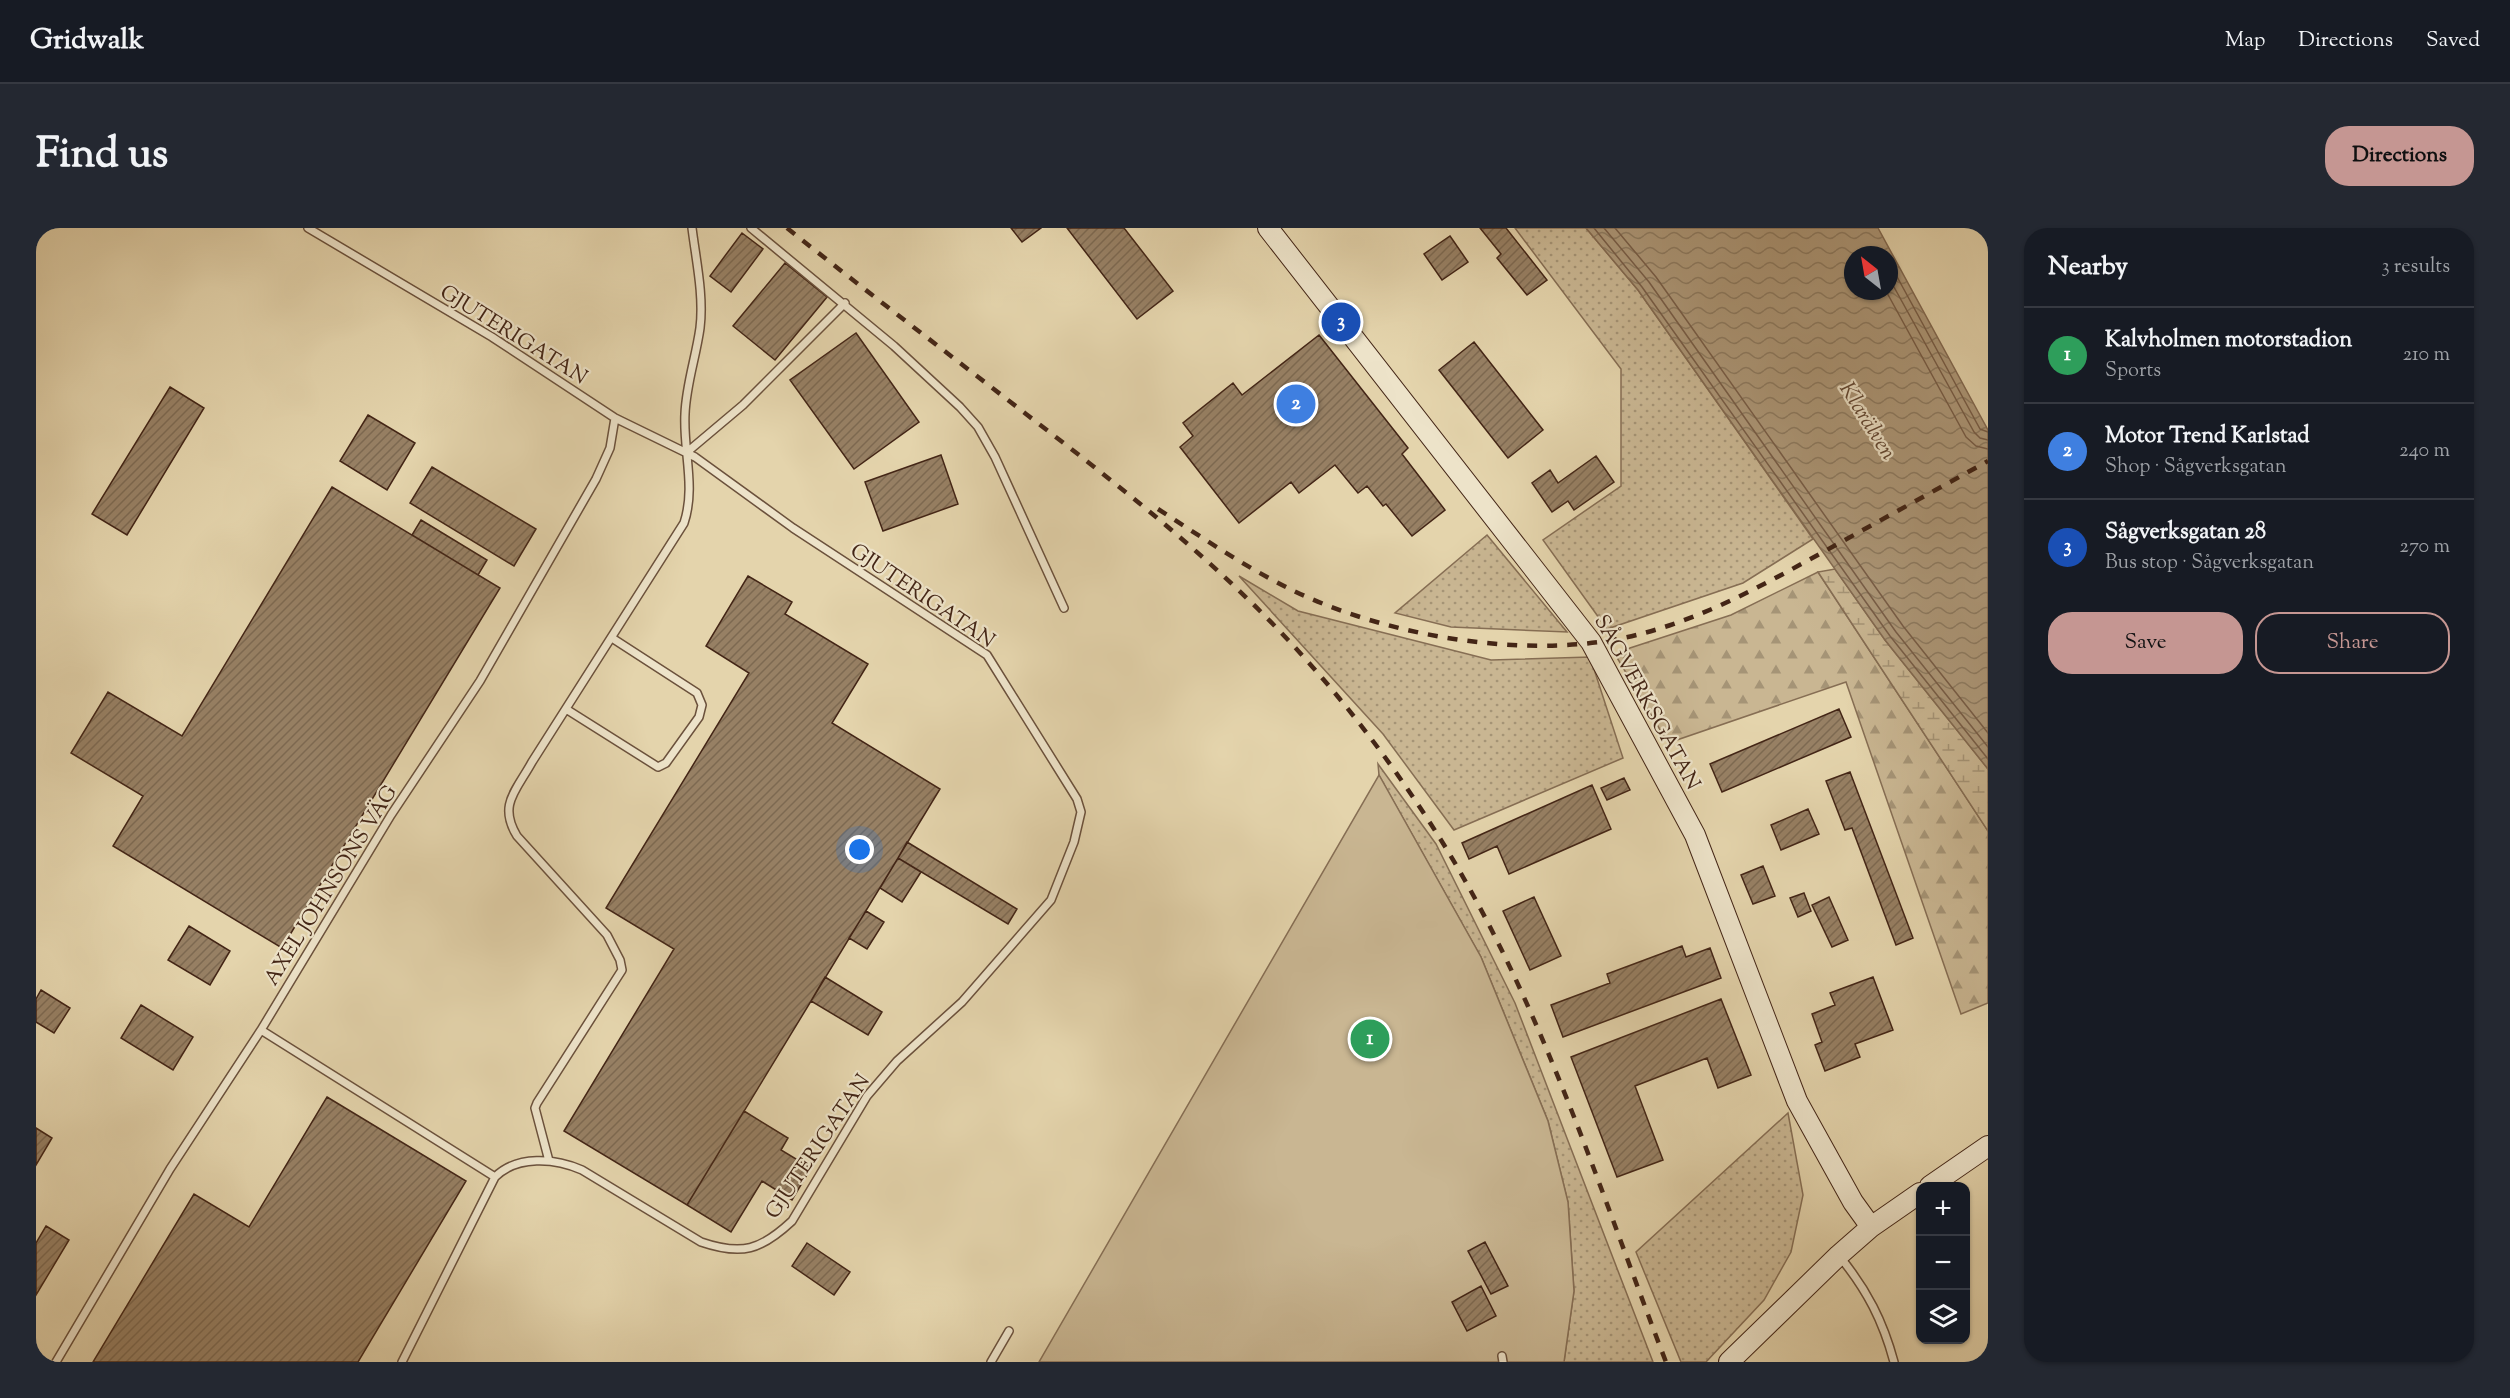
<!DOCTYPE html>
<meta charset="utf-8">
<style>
:root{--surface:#171b24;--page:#242831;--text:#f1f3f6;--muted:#9ea1a6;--line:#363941;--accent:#c59692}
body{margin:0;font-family:"Sorts Mill Goudy",serif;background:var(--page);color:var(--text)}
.controls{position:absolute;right:18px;bottom:18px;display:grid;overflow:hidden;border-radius:12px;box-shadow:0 2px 4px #0004}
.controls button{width:54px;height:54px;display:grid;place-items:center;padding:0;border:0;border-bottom:2px solid var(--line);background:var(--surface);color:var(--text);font:30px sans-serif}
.compass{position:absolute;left:1808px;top:18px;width:54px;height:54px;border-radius:50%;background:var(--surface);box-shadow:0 2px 4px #0004;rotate:329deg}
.you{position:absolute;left:824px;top:622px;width:21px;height:21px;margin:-15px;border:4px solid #fff;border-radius:50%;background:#1a73e8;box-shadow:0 0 0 9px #1a73e833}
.badge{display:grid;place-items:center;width:39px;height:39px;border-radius:50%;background:var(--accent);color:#fff;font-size:20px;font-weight:700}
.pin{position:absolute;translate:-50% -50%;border:3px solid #fff;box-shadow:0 2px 6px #0006}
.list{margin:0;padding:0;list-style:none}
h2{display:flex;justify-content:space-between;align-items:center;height:78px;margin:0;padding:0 24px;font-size:26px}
h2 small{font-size:20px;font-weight:400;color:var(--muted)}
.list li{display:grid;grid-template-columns:39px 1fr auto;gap:18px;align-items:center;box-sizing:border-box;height:96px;padding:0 24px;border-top:2px solid var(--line)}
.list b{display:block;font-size:22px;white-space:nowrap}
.list p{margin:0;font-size:20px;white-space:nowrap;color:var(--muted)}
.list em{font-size:20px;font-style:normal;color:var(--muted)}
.actions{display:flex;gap:12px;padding:18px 24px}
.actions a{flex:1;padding:14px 0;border:2px solid var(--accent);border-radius:24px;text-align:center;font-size:21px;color:var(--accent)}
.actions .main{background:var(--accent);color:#111}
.icon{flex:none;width:33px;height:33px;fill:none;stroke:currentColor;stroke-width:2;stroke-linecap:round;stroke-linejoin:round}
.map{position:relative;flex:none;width:1952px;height:1134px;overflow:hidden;border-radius:24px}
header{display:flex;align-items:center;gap:36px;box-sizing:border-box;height:84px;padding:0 30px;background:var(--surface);border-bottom:2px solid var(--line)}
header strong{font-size:28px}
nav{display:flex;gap:33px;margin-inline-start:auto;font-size:21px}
.intro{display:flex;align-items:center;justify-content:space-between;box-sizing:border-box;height:144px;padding:0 36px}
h1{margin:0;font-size:42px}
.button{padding:15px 27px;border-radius:24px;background:var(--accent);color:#111;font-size:21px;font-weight:700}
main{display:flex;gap:36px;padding:0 36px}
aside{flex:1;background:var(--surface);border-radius:24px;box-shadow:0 2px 4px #0004}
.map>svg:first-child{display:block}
</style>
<header>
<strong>Gridwalk</strong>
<nav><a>Map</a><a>Directions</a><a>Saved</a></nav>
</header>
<div class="intro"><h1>Find us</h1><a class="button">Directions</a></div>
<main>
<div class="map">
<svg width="1952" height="1134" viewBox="0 0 1952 1134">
<defs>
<pattern id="grass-dots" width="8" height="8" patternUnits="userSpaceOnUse" patternTransform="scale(1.5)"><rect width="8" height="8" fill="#c9b692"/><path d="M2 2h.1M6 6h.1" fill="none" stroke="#a59476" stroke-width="1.8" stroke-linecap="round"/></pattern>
<pattern id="forest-firs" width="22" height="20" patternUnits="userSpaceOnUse" patternTransform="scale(1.5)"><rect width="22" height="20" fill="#c9b692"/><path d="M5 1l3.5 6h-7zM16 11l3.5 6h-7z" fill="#a59476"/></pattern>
<pattern id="wetland-marsh" width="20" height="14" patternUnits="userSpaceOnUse" patternTransform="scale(1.5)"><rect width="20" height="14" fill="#c9b692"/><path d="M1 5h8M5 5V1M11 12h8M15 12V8" fill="none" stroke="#a59476"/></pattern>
<pattern id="water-waves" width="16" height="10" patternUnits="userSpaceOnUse" patternTransform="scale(1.5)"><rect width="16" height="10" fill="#ad9879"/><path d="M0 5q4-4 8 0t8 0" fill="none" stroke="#8e7c62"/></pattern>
<pattern id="building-hatch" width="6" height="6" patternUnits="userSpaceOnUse" patternTransform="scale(1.5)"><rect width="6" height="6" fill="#978064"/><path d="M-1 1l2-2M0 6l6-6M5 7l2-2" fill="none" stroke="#7d6951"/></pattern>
</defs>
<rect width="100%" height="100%" fill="#e4d4ac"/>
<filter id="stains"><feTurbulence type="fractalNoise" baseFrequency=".00333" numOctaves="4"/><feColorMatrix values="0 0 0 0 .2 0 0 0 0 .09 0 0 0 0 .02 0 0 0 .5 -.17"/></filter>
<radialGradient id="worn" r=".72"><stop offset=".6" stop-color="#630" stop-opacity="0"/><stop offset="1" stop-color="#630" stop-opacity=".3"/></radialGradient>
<path fill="url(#grass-dots)" stroke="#866e54" stroke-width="1.5" d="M1479,0H1550L1602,62L1777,311L1707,355L1571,401L1507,312L1585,258V141Z
M1451,307L1531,404L1415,399L1359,385Z
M1203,348L1262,383L1455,432L1554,429L1587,530L1418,602L1347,506Z
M1342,536L1400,616L1479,775L1617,1134H1528L1538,1063L1532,974L1512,893L1445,729L1343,547Z
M1752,885L1767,967L1755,1024L1728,1072L1670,1134H1645L1600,1024Z"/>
<path fill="url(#forest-firs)" stroke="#866e54" stroke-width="1.5" d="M1782,344L1952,603V775L1925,786L1810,454L1632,515L1580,428L1594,420L1695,387Z"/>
<path fill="url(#wetland-marsh)" stroke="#866e54" stroke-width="1.5" d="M1799,341L1849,412L1952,541V603L1782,344Z"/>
<path fill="#c9b692" stroke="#866e54" stroke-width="1.5" d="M1343,547L1445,729L1512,893L1532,974L1538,1063L1528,1134H1003Z"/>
<path fill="url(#water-waves)" stroke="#836a51" stroke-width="1.5" fill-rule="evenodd" d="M1550,0H1842L1952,202V541L1849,412L1602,62ZM1817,27H1853V63H1817Z"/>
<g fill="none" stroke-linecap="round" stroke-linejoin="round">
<path stroke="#785e48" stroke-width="1.5" d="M1558,0L1606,59L1854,408L1952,531
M1568,0L1613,54L1860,404L1952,519
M1579,0L1620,49L1867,398L1952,505
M1853,34L1944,201L1952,204
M1853,50L1938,204L1944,210L1952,212
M1850,63L1930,209L1940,218L1952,221"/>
</g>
<path fill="url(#building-hatch)" stroke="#432516" stroke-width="1.5" d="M975,0H1005L986,14Z
M1031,0H1088L1137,63L1101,91Z
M1444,0H1470L1511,52L1491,67L1461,30L1465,26Z
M706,5L727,21L695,64L674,48Z
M1414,8L1432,34L1406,52L1388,26Z
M749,35L791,69L739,132L697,98Z
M820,105L883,194L818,241L754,152Z
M1283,107L1372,220L1366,226L1409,282L1376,308L1350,276L1347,278L1331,258L1322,265L1299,237L1263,265L1255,254L1203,295L1144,219L1157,208L1147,195L1197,155L1206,167Z
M1438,114L1507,202L1472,230L1403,142Z
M134,159L168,180L91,307L56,286Z
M332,187L379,215L351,262L304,233Z
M905,227L922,276L847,303L829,254Z
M1560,228L1578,254L1538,282L1532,273L1516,284L1496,255L1514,242L1522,255Z
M396,239L500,301L478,338L374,275Z
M296,259L464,360L246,720L77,618L107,568L35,525L72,464L146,508Z
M385,292L451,332L442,347L376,307Z
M712,348L756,374L749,386L832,436L796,495L904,561L651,977L528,903L638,721L570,680L713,445L670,418Z
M1803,481L1815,509L1686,564L1674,536Z
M1814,544L1877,710L1860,717L1816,600L1809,602L1790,553Z
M1588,550L1594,562L1571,572L1565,560Z
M1556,557L1575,601L1473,646L1461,618L1433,631L1426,615Z
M1772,581L1783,606L1745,622L1735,597Z
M871,614L981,681L972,696L862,630Z
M862,630L885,644L866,674L844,660Z
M1727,638L1739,668L1717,676L1705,647Z
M1768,665L1775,683L1762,689L1754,670Z
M1498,669L1525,728L1494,742L1467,683Z
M1793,669L1812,712L1796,719L1776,677Z
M830,683L848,694L831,721L813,710Z
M153,698L194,723L174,757L132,732Z
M1646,718L1650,729L1674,720L1685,750L1527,809L1515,777L1574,755L1571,746Z
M789,749L846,784L832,807L775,773Z
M1837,749L1857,802L1819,816L1824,829L1789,843L1779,817L1786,814L1776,786L1799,777L1794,765Z
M5,762L34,780L18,805L0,794V771Z
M1685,771L1715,847L1682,860L1671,830L1599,858L1627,932L1581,949L1535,829Z
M105,777L157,809L137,842L85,810Z
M291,869L430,953L322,1134H57L158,966L213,999Z
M708,883L752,910L745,922L775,940L756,972L726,953L695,1004L651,977Z
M0,900L16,910L0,937Z
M10,998L33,1012L0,1067V1015Z
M1449,1014L1472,1058L1455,1066L1432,1023Z
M771,1015L814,1044L798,1067L756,1038Z
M1445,1058L1460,1088L1431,1103L1416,1074Z"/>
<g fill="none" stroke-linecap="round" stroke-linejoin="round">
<g stroke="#6b513c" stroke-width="10">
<path id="lane" d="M272,0L456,109L579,190L659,229L757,300L951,427L1041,571L1045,584L1038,614L1015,672L926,774L861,833L831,868L756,993C725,1022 706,1028 665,1014L546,942C519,930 481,927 459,949L366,1134
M715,0L858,118L924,179L942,199L959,229L1028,380
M650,225L707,177L809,75
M530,481L622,539L630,535L663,489L666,477L661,465L576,410
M225,802L459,949
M513,933L499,880L501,875L586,742L584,732L571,707L481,608C462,577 480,563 496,534L648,295C660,259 647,223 649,186C650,157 660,129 664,100C668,68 660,32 656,0
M1804,1029C1831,1062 1847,1093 1858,1134
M1466,1128L1467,1134
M20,1134L134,941L225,802L355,587L444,453L560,251L574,220L579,190
M955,1134L973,1103"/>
</g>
<g stroke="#432516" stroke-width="22">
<path id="secondary" d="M1232,0L1555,414L1659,607L1761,873L1817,974L1835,999
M1894,958L1952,918
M1693,1134L1803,1027L1835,999L1884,965"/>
</g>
<use href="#lane" stroke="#ede3c9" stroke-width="7"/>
<use href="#secondary" stroke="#ede3c9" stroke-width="20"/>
<path stroke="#432516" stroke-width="4.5" stroke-dasharray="10 10" stroke-linecap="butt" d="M751,0C830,63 910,124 990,186C1072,249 1154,313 1227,386C1294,453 1355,532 1405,612C1505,773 1562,958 1630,1134
M1122,281C1164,308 1206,337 1250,359C1348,409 1500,435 1608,405C1672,388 1731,355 1789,323C1843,293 1898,263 1952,233"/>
</g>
<g text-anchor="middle" stroke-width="4.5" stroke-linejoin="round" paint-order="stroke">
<g font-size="21" fill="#432516" stroke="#ede3c9">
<text transform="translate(478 106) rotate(32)" y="7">GJUTERIGATAN</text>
<text transform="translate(887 367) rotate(34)" y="7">GJUTERIGATAN</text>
<text transform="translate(1612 474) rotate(61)" y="7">SÅGVERKSGATAN</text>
<text transform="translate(294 657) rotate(-58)" y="7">AXEL JOHNSONS VÄG</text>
<text transform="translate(781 918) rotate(-56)" y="7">GJUTERIGATAN</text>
</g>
<g font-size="22" font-style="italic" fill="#634834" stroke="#ede3c9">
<text transform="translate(1833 192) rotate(58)" y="8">Klarälven</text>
</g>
</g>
<rect width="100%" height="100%" filter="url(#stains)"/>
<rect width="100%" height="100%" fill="url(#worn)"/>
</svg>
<div class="controls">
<button>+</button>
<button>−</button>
<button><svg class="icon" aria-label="layers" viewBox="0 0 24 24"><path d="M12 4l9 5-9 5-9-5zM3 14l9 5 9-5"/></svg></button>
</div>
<svg class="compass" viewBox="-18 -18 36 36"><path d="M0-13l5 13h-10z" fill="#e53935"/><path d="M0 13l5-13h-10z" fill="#9ea1a6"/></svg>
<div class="you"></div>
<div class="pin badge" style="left:1334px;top:811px;background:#2e9e5b">1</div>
<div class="pin badge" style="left:1260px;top:176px;background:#3f7fe0">2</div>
<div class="pin badge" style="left:1305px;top:94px;background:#1a4fb4">3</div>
</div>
<aside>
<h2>Nearby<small>3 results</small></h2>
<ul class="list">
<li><span class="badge" style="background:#2e9e5b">1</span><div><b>Kalvholmen motorstadion</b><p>Sports</p></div><em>210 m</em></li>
<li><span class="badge" style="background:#3f7fe0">2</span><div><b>Motor Trend Karlstad</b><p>Shop · Sågverksgatan</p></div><em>240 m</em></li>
<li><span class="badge" style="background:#1a4fb4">3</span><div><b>Sågverksgatan 28</b><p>Bus stop · Sågverksgatan</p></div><em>270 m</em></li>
</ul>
<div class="actions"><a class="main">Save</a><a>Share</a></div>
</aside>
</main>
